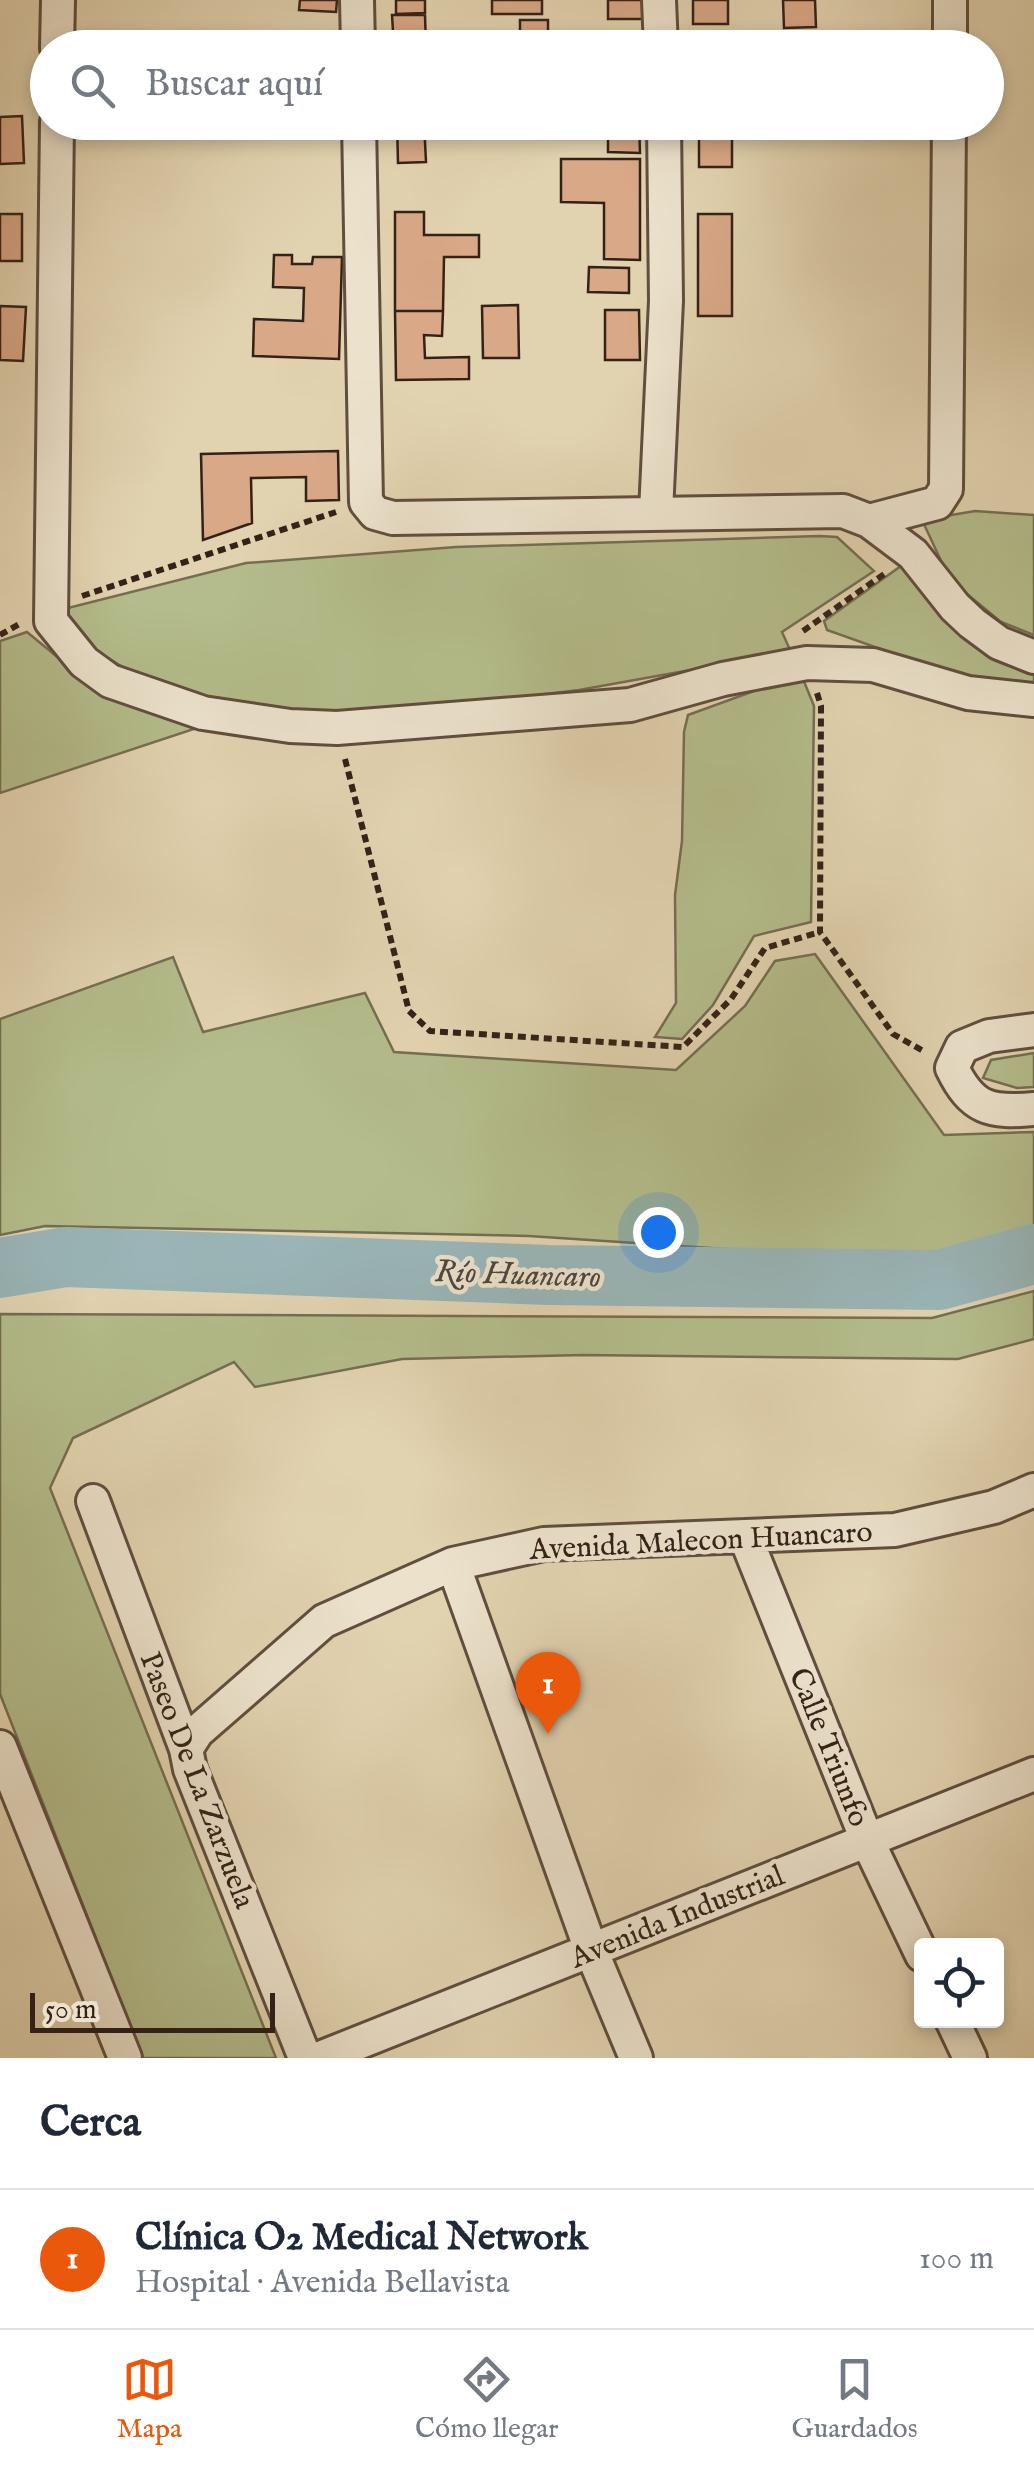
<!DOCTYPE html>
<html lang="es">
<meta charset="utf-8">
<style>
:root{--surface:#fff;--page:#f2f2f3;--text:#1f2937;--muted:#747a83;--line:#e0e1e3;--accent:#ea580c}
body{margin:0;font-family:"IM FELL English",serif;background:var(--page);color:var(--text)}
.controls{position:absolute;right:30px;bottom:30px;display:grid;overflow:hidden;border-radius:10px;box-shadow:0 5px 15px #0003}
.controls button{width:90px;height:90px;display:grid;place-items:center;padding:0;border:0;border-bottom:2px solid var(--line);background:var(--surface);color:var(--text);font:50px sans-serif}
.scale{position:absolute;left:30px;bottom:25px;width:245px;box-sizing:border-box;padding-left:10px;border:5px solid #342218;border-top:0;font-size:28px;line-height:35px;white-space:nowrap;color:#342218;-webkit-text-stroke:8px #ece2cc;paint-order:stroke}
.you{position:absolute;left:658px;top:1232px;width:35px;height:35px;margin:-25px;border:8px solid #fff;border-radius:50%;background:#1a73e8;box-shadow:0 0 0 15px #1a73e833}
.badge{display:grid;place-items:center;width:65px;height:65px;border-radius:50%;background:var(--accent);color:#fff;font-size:32px;font-weight:700}
.pin{position:absolute;translate:-50% -82px;filter:drop-shadow(0 2px 5px #0008)}
.pin::after{content:'';position:absolute;top:52px;width:35px;height:30px;background:inherit;clip-path:polygon(0 0,100% 0,50% 100%)}
.list{margin:0;padding:0;list-style:none}
h2{display:flex;justify-content:space-between;align-items:center;height:130px;margin:0;padding:0 40px;font-size:42px}
h2 small{font-size:32px;font-weight:400;color:var(--muted)}
.list li{display:grid;grid-template-columns:65px 1fr auto;gap:30px;align-items:center;box-sizing:border-box;height:140px;padding:0 40px;border-top:2px solid var(--line)}
.list b{display:block;font-size:38px;white-space:nowrap}
.list p{margin:0;font-size:32px;white-space:nowrap;color:var(--muted)}
.list em{font-size:32px;font-style:normal;color:var(--muted)}
.icon{flex:none;width:55px;height:55px;fill:none;stroke:currentColor;stroke-width:2;stroke-linecap:round;stroke-linejoin:round}
.map{position:relative;flex:none;width:1034px;height:2058px;overflow:hidden}
.search{position:absolute;background:var(--surface);box-shadow:0 5px 15px #0003;left:30px;right:30px;top:30px;height:110px;display:flex;align-items:center;gap:25px;box-sizing:border-box;padding:0 35px;border-radius:55px;color:var(--muted);font-size:38px}
.sheet{height:270px;background:var(--surface)}
nav{display:flex;justify-content:space-around;align-items:center;box-sizing:border-box;height:140px;border-top:2px solid var(--line);background:var(--surface);font-size:28px;color:var(--muted)}
nav a{display:grid;justify-items:center;gap:5px}
nav .on{color:var(--accent)}
.map>svg:first-child{display:block}
</style>
<div class="map">
<svg width="1034" height="2058" viewBox="0 0 1034 2058">
<rect width="100%" height="100%" fill="#e2d3b0"/>
<filter id="stains"><feTurbulence type="fractalNoise" baseFrequency=".002" numOctaves="4"/><feColorMatrix values="0 0 0 0 .2 0 0 0 0 .09 0 0 0 0 .02 0 0 0 .5 -.17"/></filter>
<radialGradient id="worn" r=".72"><stop offset=".6" stop-color="#630" stop-opacity="0"/><stop offset="1" stop-color="#630" stop-opacity=".3"/></radialGradient>
<path fill="#b4bc8b" stroke="#746f52" stroke-width="2.5" d="M975,511L1034,515V635L1001,622L950,580L922,520Z
M819,536L837,537L874,571L782,632L791,652L579,690L337,720L206,702L149,684L63,629L52,612L246,563L456,547Z
M901,566C938,611 975,658 1034,673V696L906,658L827,630L824,621Z
M27,632L90,684L206,725L0,793V641Z
M801,674L814,706L811,922L754,936L713,1005L682,1039L655,1037L676,1003L675,895L682,841L684,732L688,715Z
M815,954L944,1135L1034,1132V1235L959,1253L877,1259L529,1236L45,1226L0,1235V1019L173,957L203,1032L365,993L394,1052L676,1070L745,1006L775,961Z
M1034,1053V1087L1017,1088L983,1078L991,1060Z
M1034,1291V1339L958,1359L583,1355L402,1359L255,1387L234,1362L73,1438L50,1488L276,2058H143L0,1694V1314L932,1318Z"/>
<g fill="none" stroke-linecap="round" stroke-linejoin="round">
<path stroke="#99b5b7" stroke-width="60" d="M0,1268L66,1257L549,1275L939,1280L1034,1254"/>
</g>
<path fill="#d9a887" stroke="#342218" stroke-width="2.5" d="M300,0H337L336,12L299,10Z
M396,0H425V13L396,14Z
M492,0H542V14H492Z
M608,0H644V19H608Z
M693,0H728V24H693Z
M783,0H815L816,27L784,28Z
M392,15H425L426,48H394Z
M520,20H548V48H520Z
M22,116L24,163L0,164V117Z
M397,122H424L426,162L398,163Z
M608,122H639L640,153L608,152Z
M699,122H732V167H699Z
M788,122H837V126L788,128Z
M561,159H640V260L604,259V203L561,202Z
M395,212H424V235H479V257H444L443,311H395Z
M0,214H22V261H0Z
M698,214H732V316H698Z
M274,255H292V264H312L313,257H342L339,359L253,356L254,319L303,321L304,288L273,287Z
M589,267L629,268V293L588,292Z
M518,305L519,358H483L482,306Z
M0,306L26,307L23,361L0,360Z
M605,310H639L640,360H605Z
M395,311H443L442,336L424,335L425,358L469,357V379L396,380Z
M338,451L339,500L306,501V477L251,478L252,523L203,540L201,454Z"/>
<g fill="none" stroke-linecap="round" stroke-linejoin="round">
<g stroke="#604e3e" stroke-width="38">
<path id="minor" d="M357,0L358,48
M659,0L661,48
M57,48L58,0
M950,48V0
M57,122L51,621L84,662L110,681L203,713L290,726L337,728L630,705L723,679L807,663L873,665L968,693L1034,700
M359,122L366,502L375,513L393,518L843,511L869,521L937,503L946,489L949,122
M656,512L666,301L664,122
M869,521L913,554L955,607L972,623L999,643L1034,657
M1034,1030L989,1036L962,1047L952,1068C972,1109 990,1113 1034,1109
M93,1501L186,1749L190,1769L305,2058
M745,1536L867,1840L922,1955
M453,1564L591,1950L636,2058
M0,1747L125,2058
M186,1749L197,1732L324,1621L453,1564L544,1544L895,1530L994,1507L1034,1490
M952,2020L970,2058
M320,2058L1034,1774"/>
</g>
<path stroke="#342218" stroke-width="6" stroke-dasharray="8 5" stroke-linecap="butt" d="M82,596L336,512
M803,631L887,572
M0,635L21,623
M817,693L821,706L820,932L893,1034L925,1052
M345,759L409,1011L430,1031L683,1047L731,999L765,948L820,932"/>
<use href="#minor" stroke="#ece2cc" stroke-width="32"/>
</g>
<g text-anchor="middle" stroke-width="9" stroke-linejoin="round" paint-order="stroke">
<g font-size="30" fill="#342218" stroke="#ece2cc">
<text transform="translate(701 1540) rotate(-3)" y="10">Avenida Malecon Huancaro</text>
<text transform="translate(830 1747) rotate(68)" y="10">Calle Triunfo</text>
<text transform="translate(198 1780) rotate(69)" y="10">Paseo De La Zarzuela</text>
<text transform="translate(677 1916) rotate(-22)" y="10">Avenida Industrial</text>
</g>
<g font-size="32" font-style="italic" fill="#4d4740" stroke="#ece2cc">
<text transform="translate(518 1273) rotate(2)" y="11">Río Huancaro</text>
</g>
</g>
<rect width="100%" height="100%" filter="url(#stains)"/>
<rect width="100%" height="100%" fill="url(#worn)"/>
</svg>
<div class="controls">
<button><svg class="icon" aria-label="locate" viewBox="0 0 24 24"><circle cx="12" cy="12" r="6"/><path d="M12 2v4M12 18v4M2 12h4M18 12h4"/></svg></button>
</div>
<div class="scale">50 m</div>
<div class="you"></div>
<div class="pin badge" style="left:548px;top:1734px">1</div>
<div class="search"><svg class="icon" aria-label="search" viewBox="0 0 24 24"><circle cx="10" cy="10" r="6"/><path d="M15 15l6 6"/></svg>Buscar aquí</div>
</div>
<section class="sheet">
<h2>Cerca<small></small></h2>
<ul class="list">
<li><span class="badge">1</span><div><b>Clínica O2 Medical Network</b><p>Hospital · Avenida Bellavista</p></div><em>100 m</em></li>
</ul>
</section>
<nav>
<a class="on"><svg class="icon" aria-label="map" viewBox="0 0 24 24"><path d="M3 6l6-2 6 2 6-2v14l-6 2-6-2-6 2zM9 4v14M15 6v14"/></svg>Mapa</a>
<a><svg class="icon" aria-label="directions" viewBox="0 0 24 24"><path d="M12 3l9 9-9 9-9-9zM9 14v-3h6M13 9l2 2-2 2"/></svg>Cómo llegar</a>
<a><svg class="icon" aria-label="saved" viewBox="0 0 24 24"><path d="M7 4h10v16l-5-4-5 4z"/></svg>Guardados</a>
</nav>
